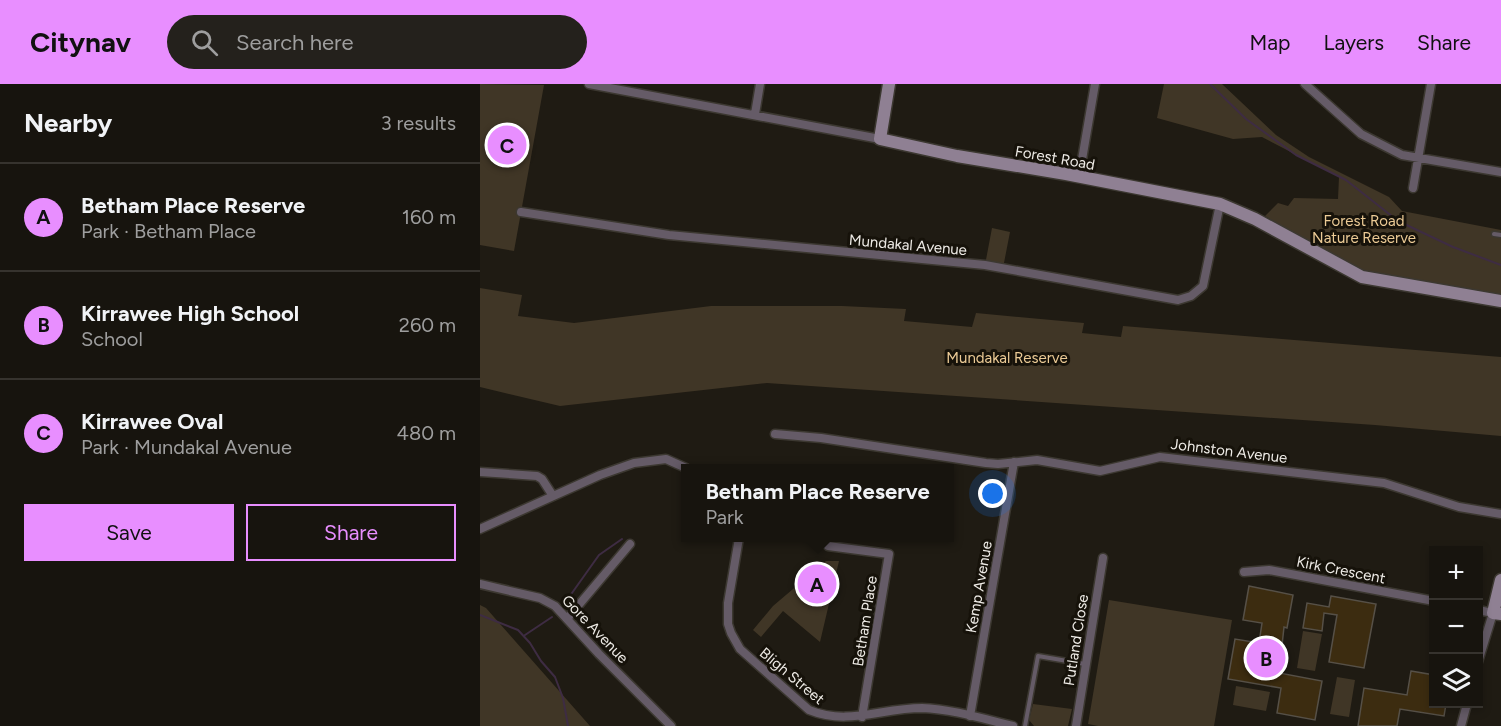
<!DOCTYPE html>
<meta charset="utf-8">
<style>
:root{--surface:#17140e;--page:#24211c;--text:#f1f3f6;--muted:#9e9e9e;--line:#36332e;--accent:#e88eff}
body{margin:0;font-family:Figtree,sans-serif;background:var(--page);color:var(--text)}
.controls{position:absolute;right:18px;bottom:18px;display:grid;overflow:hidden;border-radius:0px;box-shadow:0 3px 9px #0003}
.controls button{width:54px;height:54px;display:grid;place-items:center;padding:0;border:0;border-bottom:2px solid var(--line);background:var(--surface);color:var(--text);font:30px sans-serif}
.you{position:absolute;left:513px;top:410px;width:21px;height:21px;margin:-15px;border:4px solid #fff;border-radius:50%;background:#1a73e8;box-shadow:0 0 0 9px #1a73e833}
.badge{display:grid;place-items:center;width:39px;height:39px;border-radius:50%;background:var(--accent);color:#111;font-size:20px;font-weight:700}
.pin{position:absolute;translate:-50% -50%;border:3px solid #fff;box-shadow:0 2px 6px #0006}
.popup{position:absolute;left:201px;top:380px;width:273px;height:78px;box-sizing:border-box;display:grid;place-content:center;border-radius:0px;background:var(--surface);filter:drop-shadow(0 2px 4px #0005);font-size:20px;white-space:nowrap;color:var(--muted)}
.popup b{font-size:22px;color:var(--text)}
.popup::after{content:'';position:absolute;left:50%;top:100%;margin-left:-12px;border:12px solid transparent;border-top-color:var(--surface)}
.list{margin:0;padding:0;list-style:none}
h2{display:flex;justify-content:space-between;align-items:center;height:78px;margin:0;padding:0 24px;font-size:26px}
h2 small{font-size:20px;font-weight:400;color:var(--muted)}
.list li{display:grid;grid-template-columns:39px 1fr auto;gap:18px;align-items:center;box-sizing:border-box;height:108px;padding:0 24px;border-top:2px solid var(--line)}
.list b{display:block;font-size:22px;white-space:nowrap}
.list p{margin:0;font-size:20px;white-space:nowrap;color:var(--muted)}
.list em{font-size:20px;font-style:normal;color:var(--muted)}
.actions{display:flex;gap:12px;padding:18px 24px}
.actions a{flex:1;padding:14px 0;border:2px solid var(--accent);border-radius:0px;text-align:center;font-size:21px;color:var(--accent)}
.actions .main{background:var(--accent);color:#111}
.icon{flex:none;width:33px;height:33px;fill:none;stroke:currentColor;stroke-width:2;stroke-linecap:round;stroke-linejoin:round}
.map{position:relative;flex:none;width:1021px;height:642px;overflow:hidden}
header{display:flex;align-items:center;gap:36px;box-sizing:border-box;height:84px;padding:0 30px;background:var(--accent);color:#111}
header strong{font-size:28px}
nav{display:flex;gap:33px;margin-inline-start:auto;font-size:21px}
.search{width:420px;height:54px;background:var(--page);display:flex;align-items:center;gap:15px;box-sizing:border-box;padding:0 21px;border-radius:33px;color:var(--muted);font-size:22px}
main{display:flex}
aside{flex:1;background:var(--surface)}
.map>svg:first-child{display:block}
</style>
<header>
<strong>Citynav</strong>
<div class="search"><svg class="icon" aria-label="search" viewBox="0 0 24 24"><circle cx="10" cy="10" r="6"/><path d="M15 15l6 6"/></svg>Search here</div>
<nav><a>Map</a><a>Layers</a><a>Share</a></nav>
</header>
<main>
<aside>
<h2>Nearby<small>3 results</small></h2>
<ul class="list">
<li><span class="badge">A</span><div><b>Betham Place Reserve</b><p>Park · Betham Place</p></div><em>160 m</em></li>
<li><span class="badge">B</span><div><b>Kirrawee High School</b><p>School</p></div><em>260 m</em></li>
<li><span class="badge">C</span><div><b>Kirrawee Oval</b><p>Park · Mundakal Avenue</p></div><em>480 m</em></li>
</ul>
<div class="actions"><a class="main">Save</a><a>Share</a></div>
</aside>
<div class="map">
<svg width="1021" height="642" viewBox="0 0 1021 642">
<rect width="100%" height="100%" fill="#1f1b13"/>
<path fill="#403626" d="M0,0L64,1L34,167L0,161Z
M684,0H742L796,51L829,73L909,113L922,127L1021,146V215L882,190L785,132L798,119L808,122L814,114L858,115L859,93L782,53L753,55L677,34Z
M512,144L530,148L523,184L505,181Z
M0,204L42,211L38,232L94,239L231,222H362L426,225L424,237L492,243L496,229L604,239L602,249L641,253L643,242L1021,273V352L895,341L287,299L80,322L0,303Z
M346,477H359L340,558L303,527L281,553L273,546L293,522Z
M629,516L752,536L734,642H618L608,640Z
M0,521L6,524L110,642H0Z
M823,547L842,550L835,587L817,584Z
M857,593L875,596L869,633L850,630Z
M756,602L790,608L786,627L753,621Z
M553,620L592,625L588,642H554L549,636Z"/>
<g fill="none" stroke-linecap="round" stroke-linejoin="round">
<path stroke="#3e2c43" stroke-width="2" d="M730,0L766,35L816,71L866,96L918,137L973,163L1021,181
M87,516L119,471L142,455
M0,531L38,546L50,559L61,577L75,593L83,614L88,642
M45,551L72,533"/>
</g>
<path fill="#3c2c10" stroke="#565047" stroke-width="1.5" d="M769,502L813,511L807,544L804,543L799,589L842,597L835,636L797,629L801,604L748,595L755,555L779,559L782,539L763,536Z
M851,512L896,520L884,584L849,578L857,531L844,529L842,547L823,544L827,519L849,523Z
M931,587L954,591V620H966L964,632L920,625L917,642H878L884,604L927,611Z"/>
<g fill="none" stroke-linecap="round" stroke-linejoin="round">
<g stroke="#3c3831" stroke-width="7">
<path id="lane" d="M1014,150L1021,151
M545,642L558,572L605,580"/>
</g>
<g stroke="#3c3831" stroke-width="11">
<path id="street" d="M109,0L400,55
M825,0L881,50L922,71L1021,88
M275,30L280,0
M599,93L615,0
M933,104L951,0
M41,128L189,151L505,181L698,216L711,212L723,202L740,120
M295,350L341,354L506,379L518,380L557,376L620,387L680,373L904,399L979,423L1021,430
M0,388L57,392L62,395L73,412
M0,445L120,391L154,379L186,375L206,384
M259,454L248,519V540L251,549L260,565L329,626C368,642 401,624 442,624C472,625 504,635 533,642
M348,462L409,470L382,633
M764,488L789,486L954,517
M0,500L60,514L75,522L119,570L191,642
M998,526L1013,529L998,578
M87,535L150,460
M490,632L534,378
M596,642L623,474
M981,642L987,620"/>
</g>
<g stroke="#3c3831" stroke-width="15">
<path id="secondary" d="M409,0L400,55L477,72L586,90L740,120L775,135L882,193L1021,217
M1021,496L1013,529L1021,530"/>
</g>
<use href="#lane" stroke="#655b67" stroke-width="4"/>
<use href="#street" stroke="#655b67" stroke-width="8"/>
<use href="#secondary" stroke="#8f8093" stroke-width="12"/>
</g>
<g text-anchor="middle" stroke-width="6" stroke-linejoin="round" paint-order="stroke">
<g font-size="15" fill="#eeebe6" stroke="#16120a">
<text transform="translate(575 74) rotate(10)" y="5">Forest Road</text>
<text transform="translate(428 161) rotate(5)" y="5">Mundakal Avenue</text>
<text transform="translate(749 367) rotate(7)" y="5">Johnston Avenue</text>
<text transform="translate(861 486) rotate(11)" y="5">Kirk Crescent</text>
<text transform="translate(499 503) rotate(-80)" y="5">Kemp Avenue</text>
<text transform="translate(385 537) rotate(-81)" y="5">Betham Place</text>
<text transform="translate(115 545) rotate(46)" y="5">Gore Avenue</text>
<text transform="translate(596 556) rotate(-81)" y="5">Putland Close</text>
<text transform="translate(312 592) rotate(40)" y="5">Bligh Street</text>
</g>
<g font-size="15" fill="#eccb96" stroke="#16120a">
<text x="884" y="142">Forest Road<tspan x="884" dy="17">Nature Reserve</tspan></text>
<text x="527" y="279">Mundakal Reserve</text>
</g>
</g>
</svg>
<div class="controls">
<button>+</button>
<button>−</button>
<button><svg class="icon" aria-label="layers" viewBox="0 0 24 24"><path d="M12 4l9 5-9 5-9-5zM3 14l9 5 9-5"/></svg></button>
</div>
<div class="you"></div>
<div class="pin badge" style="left:337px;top:500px">A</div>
<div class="popup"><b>Betham Place Reserve</b>Park</div>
<div class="pin badge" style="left:786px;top:574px">B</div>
<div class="pin badge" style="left:27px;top:61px">C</div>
</div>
</main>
